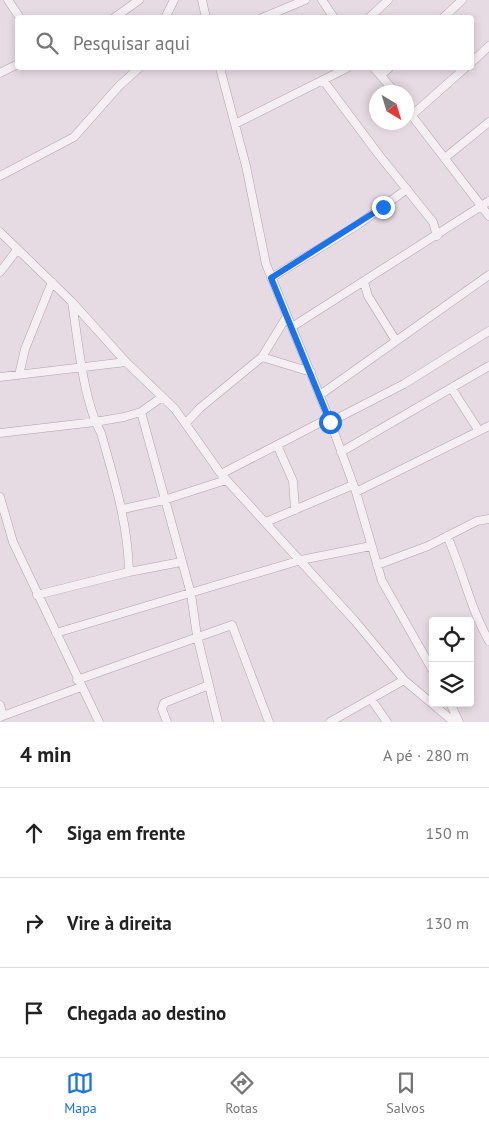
<!DOCTYPE html>
<html lang="pt">
<meta charset="utf-8">
<style>
:root{--surface:#fff;--page:#f2f2f2;--text:#222;--muted:#767676;--line:#e0e0e0;--accent:#1a73e8}
body{margin:0;font-family:"PT Sans",sans-serif;background:var(--page);color:var(--text)}
.controls{position:absolute;right:15px;bottom:15px;display:grid;overflow:hidden;border-radius:5px;box-shadow:0 2px 8px #0003}
.controls button{width:45px;height:45px;display:grid;place-items:center;padding:0;border:0;border-bottom:1px solid var(--line);background:var(--surface);color:var(--text);font:25px sans-serif}
.compass{position:absolute;left:369px;top:85px;width:45px;height:45px;border-radius:50%;background:var(--surface);box-shadow:0 2px 8px #0003;rotate:142deg}
.stop{position:absolute;width:15px;height:15px;margin:-11px;border:4px solid #1a73e8;border-radius:50%;background:#fff}
.stop.end{background:#1a73e8;border-color:#fff;box-shadow:0 1px 5px #0008}
.list{margin:0;padding:0;list-style:none}
h2{display:flex;justify-content:space-between;align-items:center;height:65px;margin:0;padding:0 20px;font-size:21px}
h2 small{font-size:16px;font-weight:400;color:var(--muted)}
.list li{display:grid;grid-template-columns:32px 1fr auto;gap:15px;align-items:center;box-sizing:border-box;height:90px;padding:0 20px;border-top:1px solid var(--line)}
.list b{display:block;font-size:19px;white-space:nowrap}
.list em{font-size:16px;font-style:normal;color:var(--muted)}
.icon{flex:none;width:28px;height:28px;fill:none;stroke:currentColor;stroke-width:2;stroke-linecap:round;stroke-linejoin:round}
.map{position:relative;flex:none;width:489px;height:722px;overflow:hidden}
.search{position:absolute;background:var(--surface);box-shadow:0 2px 8px #0003;left:15px;right:15px;top:15px;height:55px;display:flex;align-items:center;gap:12px;box-sizing:border-box;padding:0 18px;border-radius:5px;color:var(--muted);font-size:19px}
.sheet{height:335px;background:var(--surface)}
nav{display:flex;justify-content:space-around;align-items:center;box-sizing:border-box;height:70px;border-top:1px solid var(--line);background:var(--surface);font-size:14px;color:var(--muted)}
nav a{display:grid;justify-items:center;gap:2px}
nav .on{color:var(--accent)}
.map>svg:first-child{display:block}
</style>
<div class="map">
<svg width="489" height="722" viewBox="0 0 489 722">
<rect width="100%" height="100%" fill="#e7dbe3"/>
<g fill="none" stroke-linecap="round" stroke-linejoin="round">
<g stroke="#b1a1ab" stroke-width="9">
<path id="minor" d="M8,0L20,18
M202,0L206,18
M322,0L334,18
M114,18L139,0
M165,18L174,0
M262,18L305,0
M369,18L388,0
M443,18L462,0
M472,62L489,46
M220,68L246,166L266,264L329,418L356,492L382,581L433,671
M374,68L395,92
M0,73L18,64
M381,75L389,68
M323,80L379,155L433,222L437,236
M406,108L489,216
M412,115L465,68
M235,124L347,68
M446,157L489,122
M0,176L74,137L119,86L139,68
M0,232L72,302L126,362L175,409L221,474L355,621L404,680L454,722
M0,272L17,250
M271,278L359,224L407,189
M364,282L368,296L396,341
M72,302C78,340 83,400 101,433C114,479 128,523 129,572
M292,327L489,201
M262,357L311,372
M19,375L25,349L52,282
M0,377L126,362
M452,389L479,431
M320,395L489,275
M141,412L191,594L197,636L218,722
M330,422L404,384L489,331
M186,423L200,408L262,357L287,316
M0,433L95,422L124,417L141,412L162,397
M277,445L293,481L295,510
M341,452L489,366
M221,474L329,418
M356,492L489,426
M0,497L13,542L99,722
M123,509L164,500L226,480
M266,522L353,485
M447,536C463,571 470,608 489,641
M377,565L428,546L477,521L489,519
M37,595L129,572L181,562
M56,633L301,560L371,546
M77,680L232,625L269,722
M371,699L387,722
M450,703L459,722
M0,705L3,716
M0,717L81,687
M167,722L162,709L164,703L209,685
M330,722L404,680"/>
</g>
<use href="#minor" stroke="#f5eef2" stroke-width="8"/>
</g>
<g fill="none" stroke-linecap="round" stroke-linejoin="round">
<path stroke="#1a73e8" stroke-width="6" d="M330,422L271,278L383,207"/>
</g>
</svg>
<div class="controls">
<button><svg class="icon" aria-label="locate" viewBox="0 0 24 24"><circle cx="12" cy="12" r="6"/><path d="M12 2v4M12 18v4M2 12h4M18 12h4"/></svg></button>
<button><svg class="icon" aria-label="layers" viewBox="0 0 24 24"><path d="M12 4l9 5-9 5-9-5zM3 14l9 5 9-5"/></svg></button>
</div>
<svg class="compass" viewBox="-18 -18 36 36"><path d="M0-13l5 13h-10z" fill="#e53935"/><path d="M0 13l5-13h-10z" fill="#767676"/></svg>
<div class="stop" style="left:330px;top:422px"></div>
<div class="stop end" style="left:383px;top:207px"></div>
<div class="search"><svg class="icon" aria-label="search" viewBox="0 0 24 24"><circle cx="10" cy="10" r="6"/><path d="M15 15l6 6"/></svg>Pesquisar aqui</div>
</div>
<section class="sheet">
<h2>4 min<small>A pé · 280 m</small></h2>
<ul class="list">
<li><svg class="icon" aria-label="ahead" viewBox="0 0 24 24"><path d="M12 20V5M6 11l6-6 6 6"/></svg><div><b>Siga em frente</b></div><em>150 m</em></li>
<li><svg class="icon" aria-label="right" viewBox="0 0 24 24"><path d="M7 20v-9h11M14 6l5 5-5 5"/></svg><div><b>Vire à direita</b></div><em>130 m</em></li>
<li><svg class="icon" aria-label="arrive" viewBox="0 0 24 24"><path d="M6 21V4h12l-3 4 3 4H6"/></svg><div><b>Chegada ao destino</b></div></li>
</ul>
</section>
<nav>
<a class="on"><svg class="icon" aria-label="map" viewBox="0 0 24 24"><path d="M3 6l6-2 6 2 6-2v14l-6 2-6-2-6 2zM9 4v14M15 6v14"/></svg>Mapa</a>
<a><svg class="icon" aria-label="directions" viewBox="0 0 24 24"><path d="M12 3l9 9-9 9-9-9zM9 14v-3h6M13 9l2 2-2 2"/></svg>Rotas</a>
<a><svg class="icon" aria-label="saved" viewBox="0 0 24 24"><path d="M7 4h10v16l-5-4-5 4z"/></svg>Salvos</a>
</nav>
